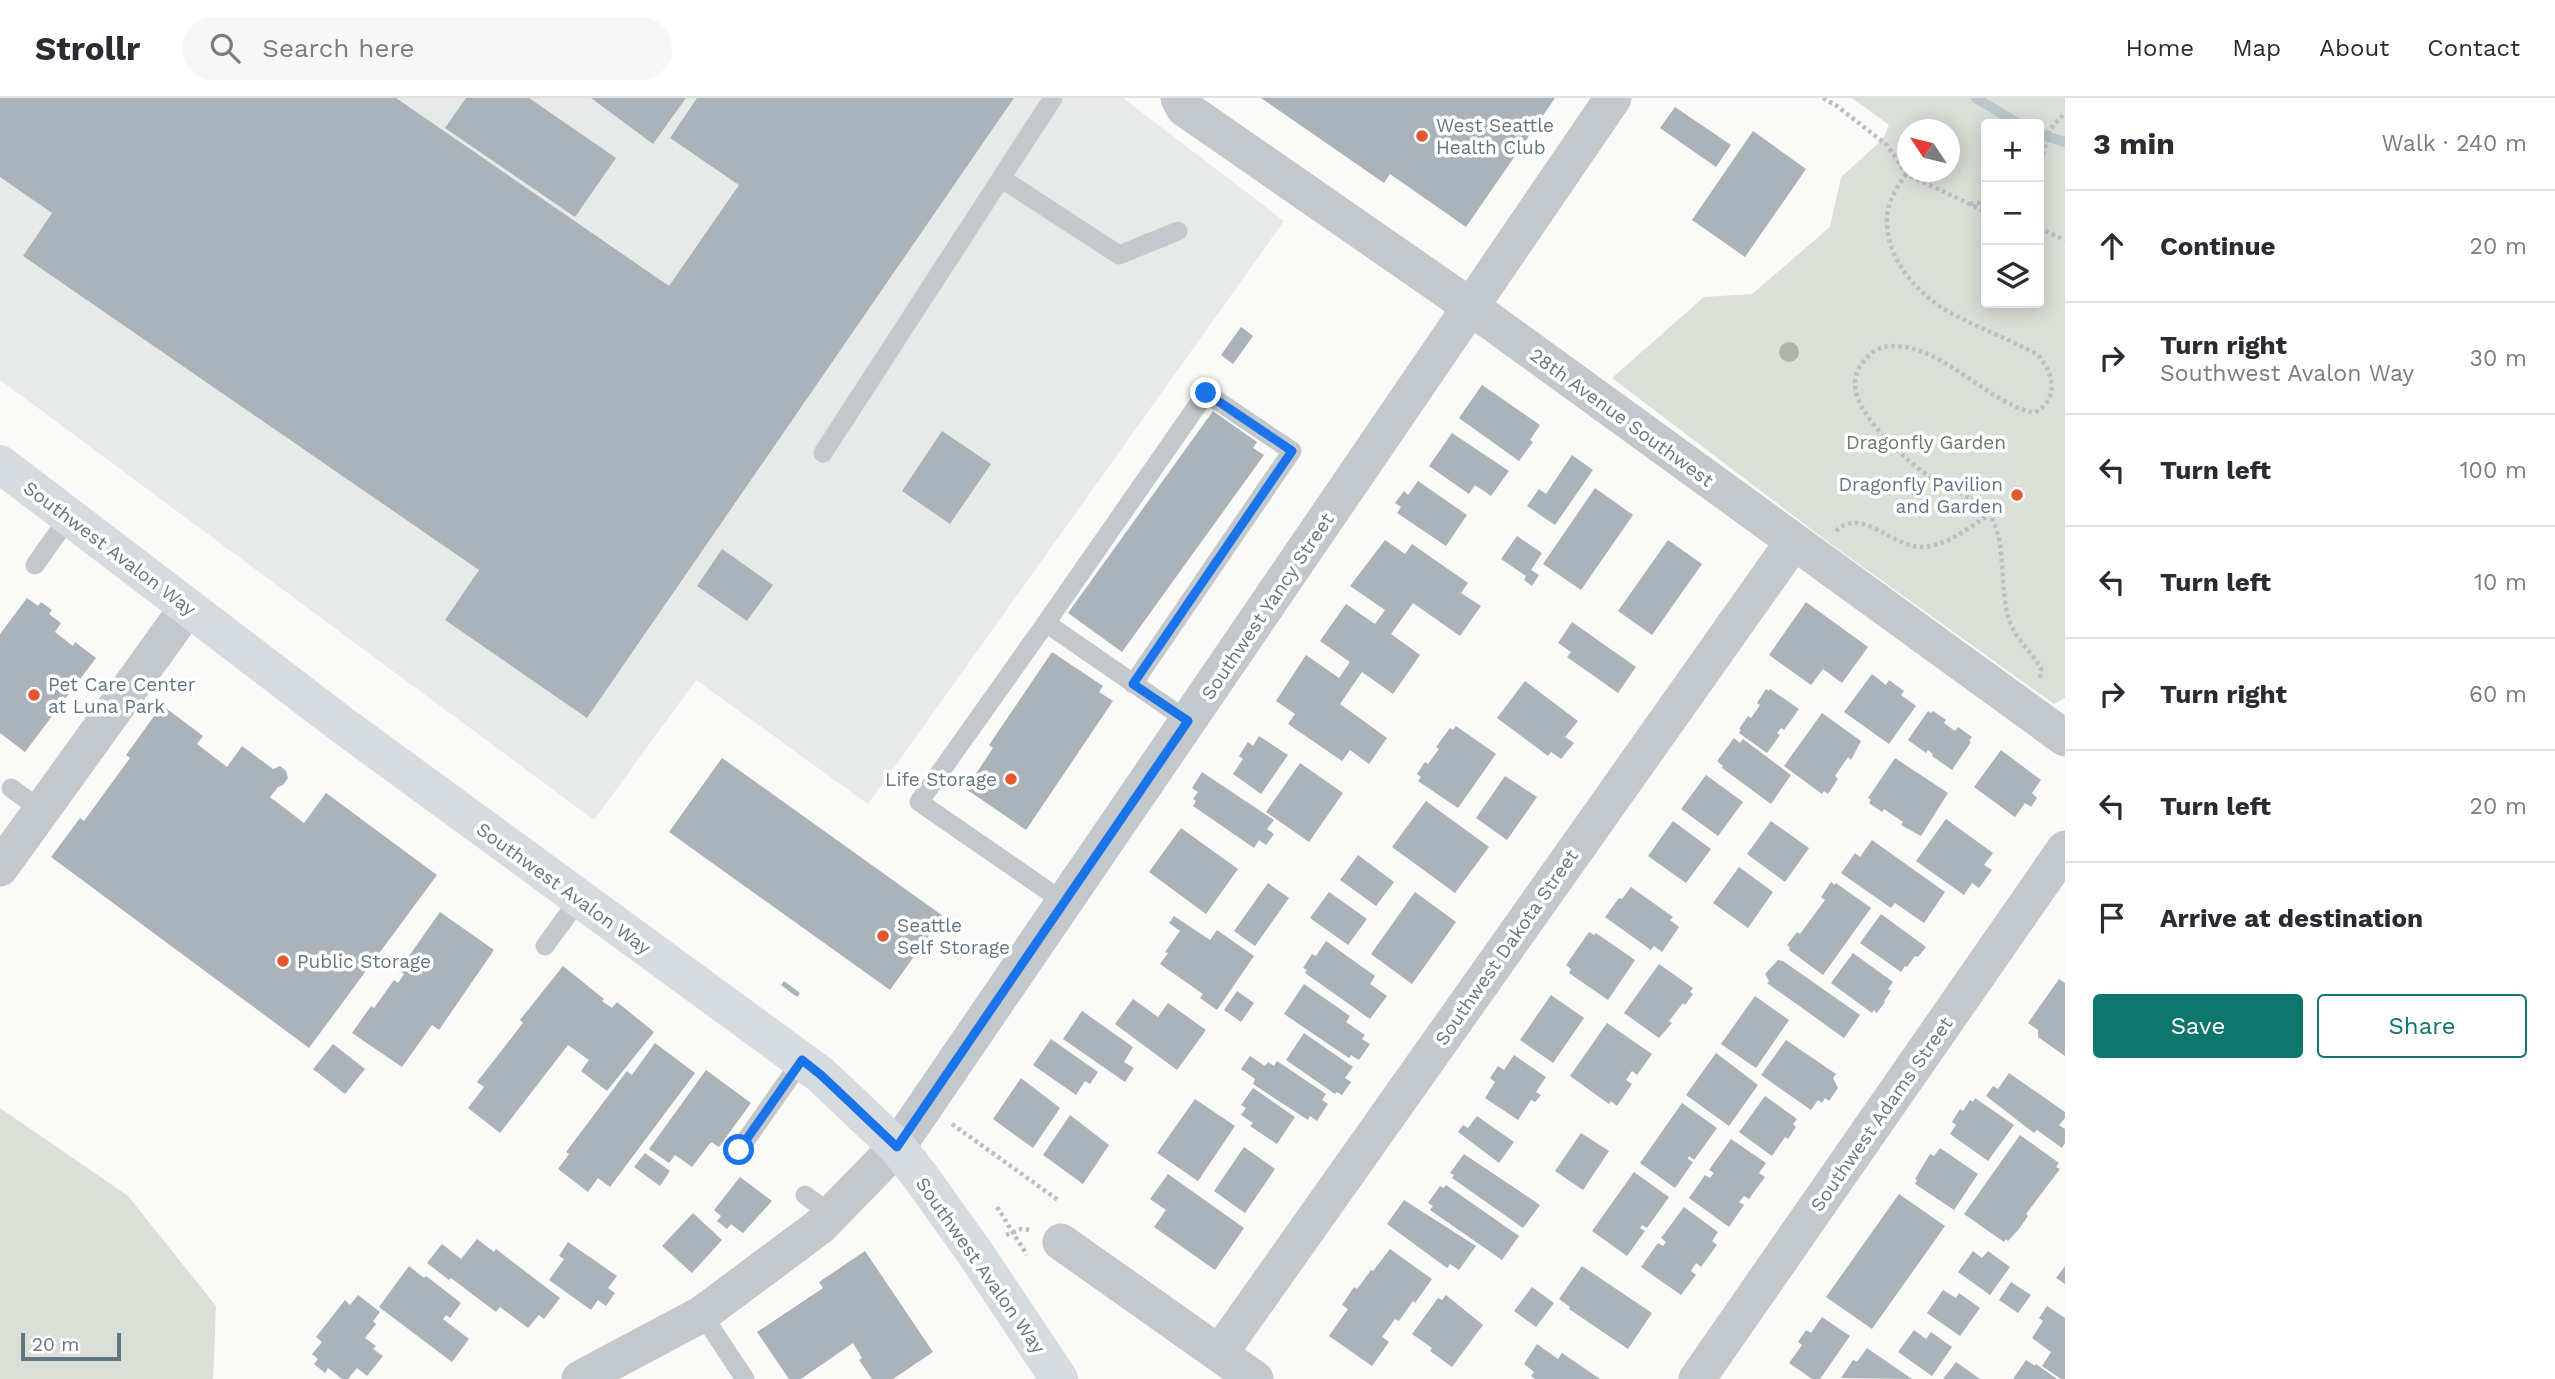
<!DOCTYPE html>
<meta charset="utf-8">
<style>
:root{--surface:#fff;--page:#f7f7f7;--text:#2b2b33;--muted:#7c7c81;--line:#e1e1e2;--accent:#0f766e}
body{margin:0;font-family:"Work Sans",sans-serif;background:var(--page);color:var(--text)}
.controls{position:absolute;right:21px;top:21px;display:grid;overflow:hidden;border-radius:7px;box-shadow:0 4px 18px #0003}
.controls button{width:63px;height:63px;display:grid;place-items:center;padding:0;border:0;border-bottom:2px solid var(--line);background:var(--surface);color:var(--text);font:35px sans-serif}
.compass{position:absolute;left:1897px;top:21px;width:63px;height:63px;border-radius:50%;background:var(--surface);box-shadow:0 4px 18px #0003;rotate:305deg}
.scale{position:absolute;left:21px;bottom:18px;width:100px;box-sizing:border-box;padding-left:7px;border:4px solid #657683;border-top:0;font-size:19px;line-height:24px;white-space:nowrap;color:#657683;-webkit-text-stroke:5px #fff;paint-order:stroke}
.stop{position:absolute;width:21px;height:21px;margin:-16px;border:5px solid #1a73e8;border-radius:50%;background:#fff}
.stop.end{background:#1a73e8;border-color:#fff;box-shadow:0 2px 7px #0008}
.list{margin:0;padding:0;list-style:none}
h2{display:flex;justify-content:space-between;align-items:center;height:91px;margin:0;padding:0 28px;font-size:30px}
h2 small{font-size:23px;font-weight:400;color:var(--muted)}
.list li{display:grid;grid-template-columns:46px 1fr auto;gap:21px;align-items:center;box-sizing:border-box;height:112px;padding:0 28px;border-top:2px solid var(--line)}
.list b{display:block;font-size:26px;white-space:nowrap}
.list p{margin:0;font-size:23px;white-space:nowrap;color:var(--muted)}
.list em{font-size:23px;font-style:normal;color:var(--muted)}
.actions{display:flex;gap:14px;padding:21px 28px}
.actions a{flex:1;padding:16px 0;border:2px solid var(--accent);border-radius:7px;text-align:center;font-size:24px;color:var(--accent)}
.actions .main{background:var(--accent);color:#fff}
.icon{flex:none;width:38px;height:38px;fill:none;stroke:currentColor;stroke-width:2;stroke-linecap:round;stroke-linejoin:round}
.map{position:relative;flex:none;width:2065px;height:1281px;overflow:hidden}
header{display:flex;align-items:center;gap:42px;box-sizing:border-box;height:98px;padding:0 35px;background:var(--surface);border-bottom:2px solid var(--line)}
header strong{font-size:33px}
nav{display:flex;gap:38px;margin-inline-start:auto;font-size:24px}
.search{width:490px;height:63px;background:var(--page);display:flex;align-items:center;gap:18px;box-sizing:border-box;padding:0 24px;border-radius:38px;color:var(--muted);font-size:26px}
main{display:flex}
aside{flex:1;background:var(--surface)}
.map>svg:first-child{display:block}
</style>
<header>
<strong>Strollr</strong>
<div class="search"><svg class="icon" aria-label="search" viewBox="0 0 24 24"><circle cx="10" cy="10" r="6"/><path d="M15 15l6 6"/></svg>Search here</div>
<nav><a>Home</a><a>Map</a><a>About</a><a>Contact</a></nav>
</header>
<main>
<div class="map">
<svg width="2065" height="1281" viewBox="0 0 2065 1281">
<rect width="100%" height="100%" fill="#fafaf8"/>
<path fill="#e8e9e9" d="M0,0H1123L1284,123L868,706L696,582L594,722L0,282Z"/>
<path fill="#dadfd7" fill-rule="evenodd" d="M1852,0H2065V600L2054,606L1828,444L1612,280L1704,199L1752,196L1830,129L1841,79L1883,41L1889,27ZM1986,26H2039V205H1986ZM1908,32H1950V74H1908Z
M0,1010L128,1098L216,1208L213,1281H0Z"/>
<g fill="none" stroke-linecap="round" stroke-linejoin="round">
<path stroke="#bbc7cb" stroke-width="10" d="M1976,0L2019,26
M2039,36L2065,44"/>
</g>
<path fill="#aab3b9" d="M0,0H396L669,188L739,87L670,40L697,0H1014L587,620L445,522L479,472L23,158L52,115L0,79Z
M466,0H529L616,60L575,119L445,30Z
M591,0H686L653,46Z
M1261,0H1555L1466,129L1390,76L1384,85Z
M1675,9L1731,47L1716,69L1660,30Z
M1753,33L1806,71L1745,159L1692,122Z
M1241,229L1253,238L1233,266L1221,257Z
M1482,287L1540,327L1530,342L1533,344L1519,363L1459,320Z
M1213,313L1257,344L1253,350L1264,357L1122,554L1068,515Z
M942,333L991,366L950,426L902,393Z
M1452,335L1509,373L1491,398L1475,387L1469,396L1429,368Z
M1572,357L1593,372L1555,427L1527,408L1539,391L1546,396Z
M1418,383L1467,417L1446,448L1397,415L1401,409L1395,405L1404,393L1408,397Z
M1595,390L1633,417L1581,492L1543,466Z
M1517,438L1542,455L1531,472L1539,477L1532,488L1524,482L1526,478L1501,461Z
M1385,442L1405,456L1412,446L1468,485L1461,495L1481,508L1460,538L1413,505L1391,536L1420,557L1393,596L1362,574L1340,606L1387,640L1369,666L1350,652L1342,663L1288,626L1295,616L1276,603L1306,557L1339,580L1350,564L1320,543L1346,506L1375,526L1385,512L1350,488Z
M1668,442L1702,466L1652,537L1618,513Z
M722,451L773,487L747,523L697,488Z
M27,500L38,508L41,504L52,512L49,516L61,525L55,534L73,548L75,544L96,560L25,654L0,635V536Z
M1806,504L1868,549L1842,585L1823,571L1811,587L1769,557Z
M1572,524L1636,569L1618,595L1567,559L1571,554L1558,545Z
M1052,554L1103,588L1099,594L1113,603L1026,732L966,691L993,650L989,647Z
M1872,576L1886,587L1889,582L1904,593L1901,597L1916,608L1889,646L1844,614Z
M1525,583L1578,623L1565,639L1574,645L1561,661L1551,654L1548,658L1497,620Z
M1766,591L1769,593L1770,591L1799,611L1784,632L1781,630L1777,635L1780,637L1767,655L1739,635L1741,632L1739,631L1748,618L1751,620L1760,607L1757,605Z
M162,607L203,638L197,646L227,669L242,648L273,671L280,668L286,673L288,680L283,687L278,689L270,699L304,725L326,695L437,777L309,950L51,759L80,720L84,723L130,660L126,657Z
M1928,613L1931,615L1933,613L1946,622L1944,625L1955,633L1958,629L1972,639L1969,643L1971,644L1952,672L1932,658L1933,656L1928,652L1926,655L1908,642Z
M1822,615L1861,643L1851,662L1848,659L1835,678L1838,681L1828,696L1824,693L1822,696L1784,668Z
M1456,628L1496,656L1458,710L1418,683L1421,679L1417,676L1425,664L1428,666L1439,651L1436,649L1450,630L1453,632Z
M1259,638L1288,657L1261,696L1233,676L1243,661L1239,658L1248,644L1253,648Z
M1734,640L1740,645L1743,641L1791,677L1771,706L1722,670L1723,668L1717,663Z
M2001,652L2041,682L2032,695L2037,700L2031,709L2025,705L2015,719L1974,689Z
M722,660L943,818L890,892L669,734Z
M1895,660L1948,695L1921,738L1901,727L1903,724L1884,711L1882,714L1869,705L1871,702L1868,700Z
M1300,665L1343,695L1309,744L1266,714Z
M1202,674L1274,722L1267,731L1274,736L1266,747L1259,742L1254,750L1193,708L1196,703L1193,701L1198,694L1192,690Z
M1706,677L1743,704L1718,738L1681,711Z
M1505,678L1537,699L1507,742L1476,720Z
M1426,703L1489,749L1455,795L1392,749Z
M1946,721L1993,755L1984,767L1992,772L1979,790L1972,785L1964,797L1916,763Z
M1673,723L1711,751L1686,785L1648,758Z
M1771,723L1809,750L1785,784L1747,756Z
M1181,730L1238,771L1206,816L1149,774Z
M1872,742L1945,794L1924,825L1895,805L1891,810L1841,775L1855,755L1860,759Z
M1358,757L1394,784L1376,808L1340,782Z
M1739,769L1773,794L1748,830L1713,805Z
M1831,784L1835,787L1836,785L1871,810L1823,877L1789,852L1790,850L1787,847L1797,834L1800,836L1825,802L1821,799Z
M1268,785L1289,800L1255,848L1234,833Z
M1631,789L1673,819L1670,822L1679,829L1662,854L1654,848L1651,852L1605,819L1619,800L1622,801Z
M1329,794L1367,821L1348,847L1310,820Z
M1415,794L1456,824L1412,886L1371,856Z
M440,814L494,852L439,932L432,927L402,969L352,935L371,908L374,910L394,882L398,885L404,876L399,872Z
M1881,816L1926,849L1918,859L1915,858L1907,869L1905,868L1901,874L1860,845Z
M1174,818L1210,842L1217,832L1254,858L1217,912L1200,900L1203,896L1160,866L1168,855L1165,854L1180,833L1169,825Z
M1589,834L1594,837L1596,835L1635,862L1608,902L1569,875L1571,871L1566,867Z
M1326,843L1375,878L1370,886L1387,898L1370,921L1305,875L1307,872L1303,870L1312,856L1316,858Z
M1853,855L1893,884L1888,891L1891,893L1884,903L1885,904L1877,915L1874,912L1872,915L1831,885Z
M1778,862L1783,863L1860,917L1844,940L1767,885L1769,883L1765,876Z
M1659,866L1693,890L1690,894L1693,896L1685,907L1683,905L1669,923L1672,925L1659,940L1624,915Z
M563,868L604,901L602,903L612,910L617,904L654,934L607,993L581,973L589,962L568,947L500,1035L468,1010L484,989L477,984L523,925L520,922Z
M2059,881L2065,885V958L2038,939V932L2028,925Z
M784,883L800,895L797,899L781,887Z
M1304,886L1350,918L1346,924L1365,937L1362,941L1370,946L1359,962L1351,957L1349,960L1284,916Z
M1237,893L1254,905L1241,924L1224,912Z
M1551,897L1584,920L1553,965L1520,942Z
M1755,898L1789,922L1756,970L1721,946Z
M1133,901L1158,919L1168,905L1206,932L1177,972L1115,926Z
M1082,913L1133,949L1124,964L1134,970L1125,984L1063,941Z
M1607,925L1652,956L1637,977L1632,973L1626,982L1632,986L1617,1008L1611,1003L1609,1006L1570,978Z
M1304,935L1353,969L1345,980L1351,984L1342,997L1337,994L1335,996L1286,962Z
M1051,941L1098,974L1090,986L1085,983L1076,997L1033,967Z
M1786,942L1836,976L1833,980L1838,990L1829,1003L1825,1000L1822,1005L1818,1002L1811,1012L1761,977Z
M655,945L695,975L610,1089L598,1080L588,1094L558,1071L569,1056L566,1054L627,973L632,977Z
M333,946L365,971L345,996L313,971Z
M1716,955L1758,987L1729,1028L1686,997Z
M1514,957L1546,979L1536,994L1541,997L1535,1004L1531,1002L1518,1022L1485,1000L1495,984L1490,980L1498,968L1504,972Z
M1250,958L1265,968L1268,964L1274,968L1277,963L1326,996L1322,1002L1328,1006L1317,1023L1310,1018L1308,1022L1253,986L1255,981L1241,971Z
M706,972L751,1005L719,1049L711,1044L692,1069L675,1057L669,1065L649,1051Z
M2009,975L2065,1014V1020L2059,1027L2065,1031V1045L2062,1050L2037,1032L2034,1035L1986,998L1993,988L1998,991Z
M1021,980L1060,1010L1033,1050L993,1021Z
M1253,990L1295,1019L1277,1046L1250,1028L1253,1025L1241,1017L1246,1010L1241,1007Z
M1765,998L1797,1021L1793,1026L1796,1029L1788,1041L1785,1039L1772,1058L1739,1034Z
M1975,1000L2014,1027L1988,1063L1950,1036L1956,1027L1952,1024L1960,1011L1963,1013L1970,1002L1973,1004Z
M1195,1001L1235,1028L1198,1083L1157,1055Z
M1682,1005L1717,1030L1694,1062L1689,1058L1688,1061L1693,1064L1675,1090L1640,1065Z
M1070,1017L1109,1047L1083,1086L1043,1057Z
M1477,1018L1514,1044L1499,1065L1458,1034L1463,1027L1468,1030Z
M1581,1035L1609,1053L1583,1092L1555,1073Z
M2020,1037L2059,1065L2056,1069L2060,1071L2026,1116L2028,1118L2019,1131L2008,1143L2006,1141L2004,1144L1964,1116Z
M1731,1041L1766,1065L1759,1075L1765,1079L1749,1101L1744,1098L1739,1104L1744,1107L1729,1129L1689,1100L1705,1077L1710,1080L1714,1075L1709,1072Z
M1244,1049L1275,1071L1245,1115L1214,1093Z
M1940,1050L1978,1076L1954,1112L1915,1086L1917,1082L1915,1081L1930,1056L1934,1058Z
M645,1055L670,1073L660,1088L634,1069Z
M1464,1056L1540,1107L1523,1130L1452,1080L1454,1077L1450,1075Z
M1634,1074L1669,1099L1647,1130L1642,1127L1640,1130L1645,1133L1627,1158L1592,1133Z
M1168,1076L1244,1130L1215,1172L1154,1129L1166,1112L1150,1101Z
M740,1079L772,1103L743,1135L731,1126L727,1131L717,1123L721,1118L714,1112Z
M1446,1087L1519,1138L1502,1162L1430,1112L1433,1108L1428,1105L1440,1088L1444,1090Z
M1899,1096L1945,1128L1872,1231L1826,1199Z
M1404,1102L1476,1148L1459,1172L1450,1166L1447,1170L1387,1126Z
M1684,1109L1718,1134L1712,1143L1717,1147L1701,1169L1696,1165L1691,1173L1696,1177L1681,1197L1641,1169L1658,1145L1663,1148L1666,1144L1661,1140Z
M693,1115L722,1142L692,1175L662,1148Z
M477,1141L494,1154L496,1151L560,1200L544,1221L539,1217L528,1230L500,1209L496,1214L451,1180L449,1182L427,1165L442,1146L461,1161Z
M568,1144L617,1178L608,1190L615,1195L606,1208L598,1202L591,1212L549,1182L564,1161L559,1158Z
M1390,1151L1432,1181L1415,1205L1413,1203L1399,1223L1395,1221L1382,1239L1389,1244L1372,1268L1329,1238L1348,1211L1342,1207L1354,1189L1357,1191L1371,1172L1373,1173Z
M865,1153L933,1254L893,1281H872L859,1262L862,1260L853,1245L801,1281H789L757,1234L823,1190L819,1184Z
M1973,1153L1982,1160L1988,1153L2010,1169L1990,1197L1958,1174Z
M409,1168L424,1180L426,1178L461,1205L450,1220L446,1217L443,1221L469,1241L452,1264L379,1209Z
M1582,1168L1652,1215L1628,1251L1569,1211L1570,1209L1559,1201Z
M2065,1168V1186L2056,1180Z
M2011,1184L2031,1197L2018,1215L1999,1202Z
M1532,1189L1554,1205L1536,1229L1514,1213Z
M1943,1192L1956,1200L1959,1195L1980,1210L1960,1238L1927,1215Z
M358,1197L380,1214L373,1223L376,1226L365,1240L376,1248L373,1251L383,1258L367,1278L357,1270L348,1281H342L328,1270L325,1275L314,1266L318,1261L312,1256L322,1244L316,1239L345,1202L350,1207Z
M1446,1197L1483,1227L1452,1269L1430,1253L1432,1250L1412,1236L1438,1200L1442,1202Z
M2047,1208L2065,1220V1281H2061L2042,1268L2051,1254L2032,1240L2043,1223L2039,1220Z
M1822,1219L1850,1238L1820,1281H1812L1789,1265L1802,1247L1798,1244L1806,1232L1811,1235Z
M1914,1232L1926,1241L1931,1234L1952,1249L1932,1278L1898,1254Z
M1537,1246L1558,1261L1562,1255L1600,1281H1535L1531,1278L1534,1274L1524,1266Z
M1867,1250L1912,1281L1841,1280L1853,1262L1857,1264Z
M2026,1262L2035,1268L2036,1266L2057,1281H2013Z
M1956,1264L1980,1281H1943Z"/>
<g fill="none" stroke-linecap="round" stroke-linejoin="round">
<path stroke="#bbbfc2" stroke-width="4.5" stroke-dasharray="3.5 3.5" stroke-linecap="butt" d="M1823,0L1837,8L1887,47L1906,76L1986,114
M2039,70L2050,31L2065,15
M1906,76C1897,89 1888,103 1887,120C1885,156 1912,190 1941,209C1970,228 2007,239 2038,257C2055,277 2059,301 2034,315C1987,304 1945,250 1896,248C1883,247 1871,253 1864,263C1858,270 1854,279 1855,288C1857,322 1917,373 1945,389C1961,397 1979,401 1990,417C2007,443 1999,491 2009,521C2015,541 2031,553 2041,570L2040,580
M1970,106L1986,104
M2039,130L2065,142
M1836,433C1862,408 1892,449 1921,449C1948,448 1968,430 1990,416
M952,1026L1058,1102
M997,1109L1027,1157
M1006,1137L1021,1131L1031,1132"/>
<path stroke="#c3c8cc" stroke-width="19" d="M1001,80L1119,157L1178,133
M823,355L1053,0
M35,467L69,419
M1046,525L1206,295L1292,353L1133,586
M11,690L41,712
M1064,804L919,704L1046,525L1188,623
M545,848L579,801
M739,1052L802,962
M805,1097L831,1116
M702,1216L745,1281"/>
<path stroke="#c3c8cc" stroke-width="37" d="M1179,0L1184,10L1471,209L2065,640
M0,770L188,509
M1061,1144L1255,1281
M1219,1256L1794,443
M580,1281L702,1216L819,1129L897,1049L1613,0
M1697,1281L2065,751"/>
<path stroke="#d6dbdf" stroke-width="38" d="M0,366L341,626L821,977L897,1049L920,1078L975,1155L1059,1281"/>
</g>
<circle fill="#aab4a7" cx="1789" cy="254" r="10"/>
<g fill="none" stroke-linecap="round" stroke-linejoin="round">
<path stroke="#1a73e8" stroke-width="9" d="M739,1052L802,962L821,977L897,1049L1188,623L1133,586L1292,353L1206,295"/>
</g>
<g fill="#e4572e" stroke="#fff" stroke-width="2.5">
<circle cx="1422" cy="38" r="7"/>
<circle cx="2017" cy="397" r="7"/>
<circle cx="34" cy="597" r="7"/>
<circle cx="1011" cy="681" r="7"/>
<circle cx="883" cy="838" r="7"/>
<circle cx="283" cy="863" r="7"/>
</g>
<g text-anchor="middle" stroke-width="7" stroke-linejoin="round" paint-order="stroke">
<g font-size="19" fill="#657683" stroke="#fff" text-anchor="start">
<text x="1436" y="34">West Seattle<tspan x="1436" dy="22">Health Club</tspan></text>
<text x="2003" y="393" text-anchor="end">Dragonfly Pavilion<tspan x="2003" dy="22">and Garden</tspan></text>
<text x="48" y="593">Pet Care Center<tspan x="48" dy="22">at Luna Park</tspan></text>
<text x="997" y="688" text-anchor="end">Life Storage</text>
<text x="897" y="834">Seattle<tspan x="897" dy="22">Self Storage</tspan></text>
<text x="297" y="870">Public Storage</text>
</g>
<g font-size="19" fill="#657683" stroke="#fff">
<text transform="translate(1622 319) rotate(36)" y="7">28th Avenue Southwest</text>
<text transform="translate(110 450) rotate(37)" y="7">Southwest Avalon Way</text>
<text transform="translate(1267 508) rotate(-56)" y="7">Southwest Yancy Street</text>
<text transform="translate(564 790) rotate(36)" y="7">Southwest Avalon Way</text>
<text transform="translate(1506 849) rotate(-55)" y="7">Southwest Dakota Street</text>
<text transform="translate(1881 1016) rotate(-55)" y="7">Southwest Adams Street</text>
<text transform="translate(981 1167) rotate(55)" y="7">Southwest Avalon Way</text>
</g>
<g font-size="19" fill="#687a64" stroke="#fff">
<text x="1926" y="351">Dragonfly Garden</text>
</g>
</g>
</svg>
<div class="controls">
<button>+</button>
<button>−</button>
<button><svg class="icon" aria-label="layers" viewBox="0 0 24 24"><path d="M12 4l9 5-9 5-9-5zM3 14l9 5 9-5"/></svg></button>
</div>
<svg class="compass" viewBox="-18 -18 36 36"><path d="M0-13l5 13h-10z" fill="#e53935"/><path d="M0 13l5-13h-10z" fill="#7c7c81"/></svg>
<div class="scale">20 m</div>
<div class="stop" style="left:739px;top:1052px"></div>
<div class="stop end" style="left:1206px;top:295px"></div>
</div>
<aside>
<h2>3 min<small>Walk · 240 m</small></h2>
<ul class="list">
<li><svg class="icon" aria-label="ahead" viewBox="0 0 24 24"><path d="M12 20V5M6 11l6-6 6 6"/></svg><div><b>Continue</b></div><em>20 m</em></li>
<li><svg class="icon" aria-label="right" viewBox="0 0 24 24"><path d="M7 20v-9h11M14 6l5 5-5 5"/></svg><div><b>Turn right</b><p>Southwest Avalon Way</p></div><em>30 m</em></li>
<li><svg class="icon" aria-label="left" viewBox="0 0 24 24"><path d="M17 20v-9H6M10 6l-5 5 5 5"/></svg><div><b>Turn left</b></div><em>100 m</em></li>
<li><svg class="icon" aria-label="left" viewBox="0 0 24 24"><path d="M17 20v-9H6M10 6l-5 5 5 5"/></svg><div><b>Turn left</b></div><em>10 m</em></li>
<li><svg class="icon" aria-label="right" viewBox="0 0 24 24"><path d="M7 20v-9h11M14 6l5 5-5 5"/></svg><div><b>Turn right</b></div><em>60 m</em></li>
<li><svg class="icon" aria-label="left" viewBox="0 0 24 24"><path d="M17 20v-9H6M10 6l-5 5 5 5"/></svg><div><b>Turn left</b></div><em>20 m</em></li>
<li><svg class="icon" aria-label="arrive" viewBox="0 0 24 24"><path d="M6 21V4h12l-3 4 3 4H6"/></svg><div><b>Arrive at destination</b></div></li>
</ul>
<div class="actions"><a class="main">Save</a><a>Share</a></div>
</aside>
</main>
